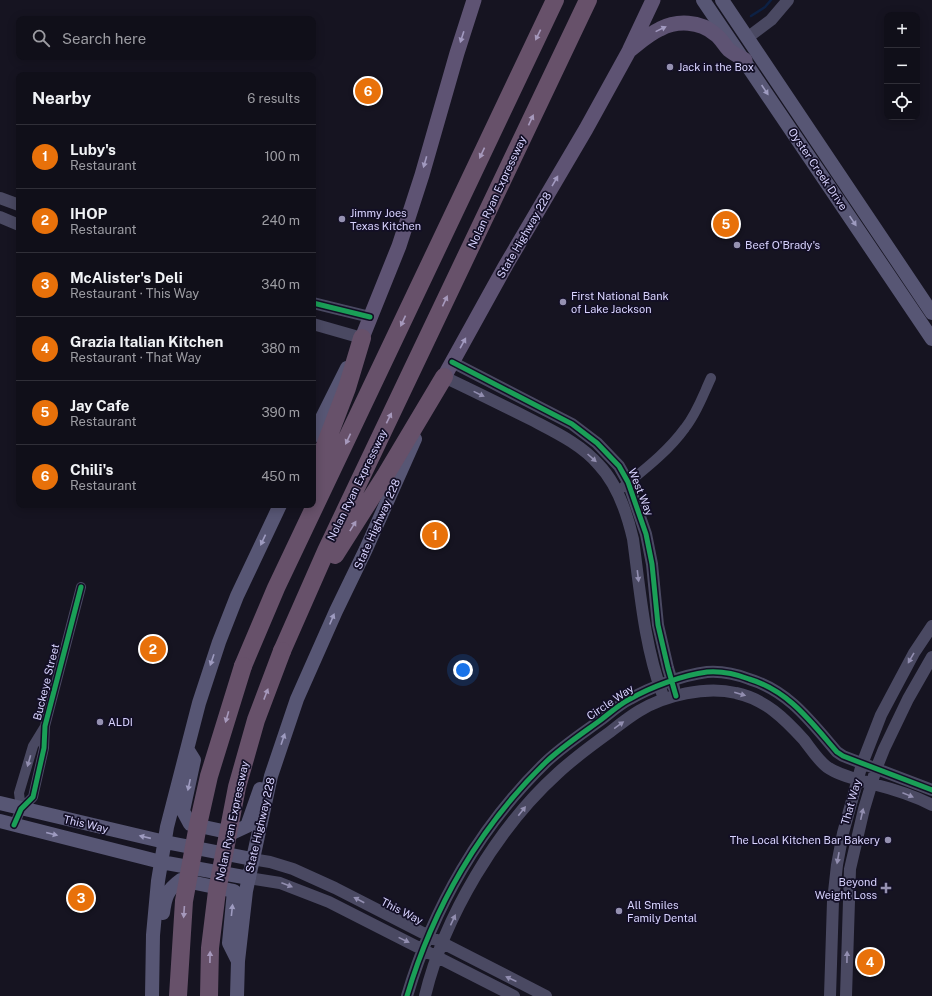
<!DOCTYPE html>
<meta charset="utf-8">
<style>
:root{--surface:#100f19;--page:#191822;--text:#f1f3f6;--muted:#9c9ca2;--line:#302f38;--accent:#0b8043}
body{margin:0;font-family:"Public Sans",sans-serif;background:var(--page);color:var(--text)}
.controls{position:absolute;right:12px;top:12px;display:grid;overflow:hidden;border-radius:8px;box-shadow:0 2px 10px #0003}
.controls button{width:36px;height:36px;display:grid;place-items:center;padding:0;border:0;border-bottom:1px solid var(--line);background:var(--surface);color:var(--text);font:20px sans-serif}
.you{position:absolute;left:463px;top:670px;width:14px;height:14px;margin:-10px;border:3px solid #fff;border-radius:50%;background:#1a73e8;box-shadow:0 0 0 6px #1a73e833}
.badge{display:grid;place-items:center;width:26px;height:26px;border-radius:50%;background:var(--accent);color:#fff;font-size:13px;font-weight:700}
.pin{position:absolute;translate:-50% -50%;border:2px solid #fff;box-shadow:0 1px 4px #0006}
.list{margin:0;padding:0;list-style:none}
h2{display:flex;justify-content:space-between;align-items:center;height:52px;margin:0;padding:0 16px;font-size:17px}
h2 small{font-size:13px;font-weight:400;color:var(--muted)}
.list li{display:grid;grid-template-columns:26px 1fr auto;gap:12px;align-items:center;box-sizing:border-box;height:64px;padding:0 16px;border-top:1px solid var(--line)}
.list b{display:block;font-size:15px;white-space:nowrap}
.list p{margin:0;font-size:13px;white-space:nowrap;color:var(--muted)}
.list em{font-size:13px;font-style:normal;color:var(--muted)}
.icon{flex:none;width:22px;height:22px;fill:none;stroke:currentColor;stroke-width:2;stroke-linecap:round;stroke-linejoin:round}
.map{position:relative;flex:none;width:932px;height:996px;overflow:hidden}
.search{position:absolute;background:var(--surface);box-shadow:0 2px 10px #0003;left:16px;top:16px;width:300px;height:44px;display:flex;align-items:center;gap:10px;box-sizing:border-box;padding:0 14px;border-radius:8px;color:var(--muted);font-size:15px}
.panel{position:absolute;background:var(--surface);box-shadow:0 2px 10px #0003;left:16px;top:72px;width:300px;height:436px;border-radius:8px}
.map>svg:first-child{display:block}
</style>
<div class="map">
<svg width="932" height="996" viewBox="0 0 932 996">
<rect width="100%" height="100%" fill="#161421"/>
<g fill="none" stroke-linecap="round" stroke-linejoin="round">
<path stroke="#0d2144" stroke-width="2.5" d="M751,16L765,7L771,0"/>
<path stroke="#4a4962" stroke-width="10" d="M617,492C641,472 667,453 685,428C697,413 703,395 711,378
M21,809L19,793L33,746L44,728
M14,825L21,809L33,797L44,748L45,726L81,587"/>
<path stroke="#4a4962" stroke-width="12" d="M747,38L771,20L788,0
M0,198L19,205
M0,217L19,225
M313,303L370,317
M313,324L362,338
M452,362L572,424L597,443L619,466L628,482L646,534L652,564L658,625L668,668L674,688
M444,377C474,391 504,406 534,421C557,433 582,445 599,465C618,485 627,513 633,539C640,590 644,644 662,693
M252,859L270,862L293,869L335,888L546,996
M249,878L280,883L329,902L514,996
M407,996C433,908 480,826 546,762C563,746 583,733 602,719C611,712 620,704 630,699C651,687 683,675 707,672C720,671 736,674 749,679C789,691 811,722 837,752L843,756L932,790
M425,996C444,917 497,828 558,773C574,758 592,745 610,732C619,725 629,717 639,711C665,695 706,686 736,693C765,699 785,719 804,740C811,749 818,760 827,767C840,776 857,779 873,784C893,789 913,795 932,805
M830,996L833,901L837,865L843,833L862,764L881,715L914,653L932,626
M846,996L850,869L864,809L876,769L884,749L908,699L932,657"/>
<path stroke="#575674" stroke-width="14" d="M703,0L932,339
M722,0L932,313
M313,436L347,368
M189,752L194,760L183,811L190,824L232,833L247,826L260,789
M0,803L165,842L252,859
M0,821L161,862L249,878
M163,913C165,897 167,890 181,880L234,891L229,943L238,961
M152,996L153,935L158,881L167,827L199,703L219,642L237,596L280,505
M237,996L238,961L246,891L271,776L297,699L336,611L366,549L415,439"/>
<path stroke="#5e5373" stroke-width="15" d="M630,50C639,43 649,34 660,29C677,20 700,21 715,34C721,38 724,45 729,50C734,54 740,57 745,60
M362,338L399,246L422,175L457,53L474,0
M444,377L506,265L586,129L629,51L653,0"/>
<path stroke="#67516a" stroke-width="18" d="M313,477L347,388L362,338
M335,555L385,476L444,377
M282,651L326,551L588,0
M243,666L276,588L555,0"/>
<path stroke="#67516a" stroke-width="18" d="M178,996L184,901L198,825L209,776L243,666
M209,996L210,948L217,891L237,787L256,720L282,651"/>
<g stroke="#130f26" stroke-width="8">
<path id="cycleway" d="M313,303L370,317
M452,362L572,424L597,443L619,466L628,482L646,534L652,564L658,625L668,668L676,696
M14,825L21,809L33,797L44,748L45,726L81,587
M407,996C433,908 480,826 546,762C563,746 583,733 602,719C611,712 620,704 630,699C651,687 683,675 707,672C720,671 736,674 749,679C789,691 811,722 837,752L843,756L932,790"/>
</g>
<use href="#cycleway" stroke="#1a9f57" stroke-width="5"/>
</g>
<defs><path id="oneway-solid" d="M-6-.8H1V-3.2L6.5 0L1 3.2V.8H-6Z"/></defs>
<g fill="#a29ac0">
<use href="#oneway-solid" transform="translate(661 29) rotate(-26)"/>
<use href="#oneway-solid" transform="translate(462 37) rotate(108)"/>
<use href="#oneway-solid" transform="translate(425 162) rotate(106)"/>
<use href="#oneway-solid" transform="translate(555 181) rotate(-60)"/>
<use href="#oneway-solid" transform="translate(463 343) rotate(-61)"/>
</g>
<g fill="#a699bc">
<use href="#oneway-solid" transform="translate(538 35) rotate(116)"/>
<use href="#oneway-solid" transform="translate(531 120) rotate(-65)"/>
<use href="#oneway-solid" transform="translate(482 153) rotate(115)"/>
<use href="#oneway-solid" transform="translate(445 301) rotate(-65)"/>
<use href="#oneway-solid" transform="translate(403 321) rotate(115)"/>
<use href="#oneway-solid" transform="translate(389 418) rotate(-64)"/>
<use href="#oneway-solid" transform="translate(348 439) rotate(115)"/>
<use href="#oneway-solid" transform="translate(353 526) rotate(-58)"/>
<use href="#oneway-solid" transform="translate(266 694) rotate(-69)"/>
<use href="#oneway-solid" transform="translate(227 717) rotate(106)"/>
<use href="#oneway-solid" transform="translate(184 912) rotate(94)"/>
<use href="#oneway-solid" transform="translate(210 957) rotate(-89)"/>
</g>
<g fill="#9e9bc0">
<use href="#oneway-solid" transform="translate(765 90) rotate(56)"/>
<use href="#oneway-solid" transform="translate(853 221) rotate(56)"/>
<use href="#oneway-solid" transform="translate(263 540) rotate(115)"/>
<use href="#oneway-solid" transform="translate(332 619) rotate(-67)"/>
<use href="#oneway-solid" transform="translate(212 660) rotate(109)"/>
<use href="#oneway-solid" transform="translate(283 739) rotate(-71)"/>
<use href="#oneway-solid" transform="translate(189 785) rotate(102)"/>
<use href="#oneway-solid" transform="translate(52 834) rotate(14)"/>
<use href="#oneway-solid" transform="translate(145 837) rotate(-167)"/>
<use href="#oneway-solid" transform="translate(232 910) rotate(-84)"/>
</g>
<g fill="#928eb0">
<use href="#oneway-solid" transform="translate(479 394) rotate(26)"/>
<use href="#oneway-solid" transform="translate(592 458) rotate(42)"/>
<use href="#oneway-solid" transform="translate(638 576) rotate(83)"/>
<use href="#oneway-solid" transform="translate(911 658) rotate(120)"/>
<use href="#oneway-solid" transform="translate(740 694) rotate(16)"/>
<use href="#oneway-solid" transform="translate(619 725) rotate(-36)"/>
<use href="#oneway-solid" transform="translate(29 761) rotate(106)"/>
<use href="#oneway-solid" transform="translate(908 795) rotate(22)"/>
<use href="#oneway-solid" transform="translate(522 811) rotate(-52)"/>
<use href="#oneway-solid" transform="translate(862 814) rotate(-77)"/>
<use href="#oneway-solid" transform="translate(838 858) rotate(100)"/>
<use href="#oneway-solid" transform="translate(287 885) rotate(21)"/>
<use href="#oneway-solid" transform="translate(359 900) rotate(-152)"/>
<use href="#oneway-solid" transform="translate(453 920) rotate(-65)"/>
<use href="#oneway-solid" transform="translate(404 940) rotate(26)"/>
<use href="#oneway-solid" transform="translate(847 957) rotate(-89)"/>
<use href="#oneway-solid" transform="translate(511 979) rotate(-155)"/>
</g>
<g fill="#9591b1" stroke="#130f26" stroke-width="1.5">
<circle cx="670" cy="67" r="4"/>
<circle cx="342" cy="219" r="4"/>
<circle cx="737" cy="245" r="4"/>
<circle cx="563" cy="302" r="4"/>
<circle cx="100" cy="722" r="4"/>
<circle cx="888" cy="840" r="4"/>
<path d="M884 882h4v4h4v4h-4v4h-4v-4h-4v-4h4z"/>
<circle cx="619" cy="911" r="4"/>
</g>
<g text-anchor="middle" stroke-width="3.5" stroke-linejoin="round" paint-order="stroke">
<g font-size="11" fill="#d9d4ff" stroke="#130f26" text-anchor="start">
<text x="678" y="71">Jack in the Box</text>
<text x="350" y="217">Jimmy Joes<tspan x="350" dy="13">Texas Kitchen</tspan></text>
<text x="745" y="249">Beef O'Brady's</text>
<text x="571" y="300">First National Bank<tspan x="571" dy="13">of Lake Jackson</tspan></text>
<text x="108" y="726">ALDI</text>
<text x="880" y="844" text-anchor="end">The Local Kitchen Bar Bakery</text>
<text x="877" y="886" text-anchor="end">Beyond<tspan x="877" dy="13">Weight Loss</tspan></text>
<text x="627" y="909">All Smiles<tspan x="627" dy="13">Family Dental</tspan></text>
</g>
<g font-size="11" fill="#d9d4ff" stroke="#130f26">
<text transform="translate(818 169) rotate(56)" y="4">Oyster Creek Drive</text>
<text transform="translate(497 192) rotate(-65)" y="4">Nolan Ryan Expressway</text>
<text transform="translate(524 235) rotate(-60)" y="4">State Highway 228</text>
<text transform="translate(357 485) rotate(-64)" y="4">Nolan Ryan Expressway</text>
<text transform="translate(641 492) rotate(68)" y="4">West Way</text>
<text transform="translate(377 524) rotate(-66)" y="4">State Highway 228</text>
<text transform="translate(46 682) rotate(-76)" y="4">Buckeye Street</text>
<text transform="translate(610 702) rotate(-34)" y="4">Circle Way</text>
<text transform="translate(851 802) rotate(-74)" y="4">That Way</text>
<text transform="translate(232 821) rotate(-78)" y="4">Nolan Ryan Expressway</text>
<text transform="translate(86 824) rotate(13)" y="4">This Way</text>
<text transform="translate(260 825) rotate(-77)" y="4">State Highway 228</text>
<text transform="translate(402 911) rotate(27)" y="4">This Way</text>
</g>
</g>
</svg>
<div class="controls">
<button>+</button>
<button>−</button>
<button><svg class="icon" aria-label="locate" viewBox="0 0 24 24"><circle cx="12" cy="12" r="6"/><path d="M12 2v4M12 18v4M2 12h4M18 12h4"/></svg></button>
</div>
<div class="you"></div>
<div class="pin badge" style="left:435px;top:535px;background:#e8710a">1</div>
<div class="pin badge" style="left:153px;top:649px;background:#e8710a">2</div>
<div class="pin badge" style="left:81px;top:898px;background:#e8710a">3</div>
<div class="pin badge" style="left:870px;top:962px;background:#e8710a">4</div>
<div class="pin badge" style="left:726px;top:224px;background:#e8710a">5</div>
<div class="pin badge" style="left:368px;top:91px;background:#e8710a">6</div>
<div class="search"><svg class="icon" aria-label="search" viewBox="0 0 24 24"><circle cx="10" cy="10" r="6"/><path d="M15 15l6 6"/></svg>Search here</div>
<section class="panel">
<h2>Nearby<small>6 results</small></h2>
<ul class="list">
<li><span class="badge" style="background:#e8710a">1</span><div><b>Luby's</b><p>Restaurant</p></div><em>100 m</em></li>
<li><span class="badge" style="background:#e8710a">2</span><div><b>IHOP</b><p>Restaurant</p></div><em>240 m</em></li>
<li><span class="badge" style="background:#e8710a">3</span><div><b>McAlister's Deli</b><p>Restaurant · This Way</p></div><em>340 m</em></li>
<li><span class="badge" style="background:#e8710a">4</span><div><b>Grazia Italian Kitchen</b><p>Restaurant · That Way</p></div><em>380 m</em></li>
<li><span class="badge" style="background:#e8710a">5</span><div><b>Jay Cafe</b><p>Restaurant</p></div><em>390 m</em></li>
<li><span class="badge" style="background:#e8710a">6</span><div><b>Chili's</b><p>Restaurant</p></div><em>450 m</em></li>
</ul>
</section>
</div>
